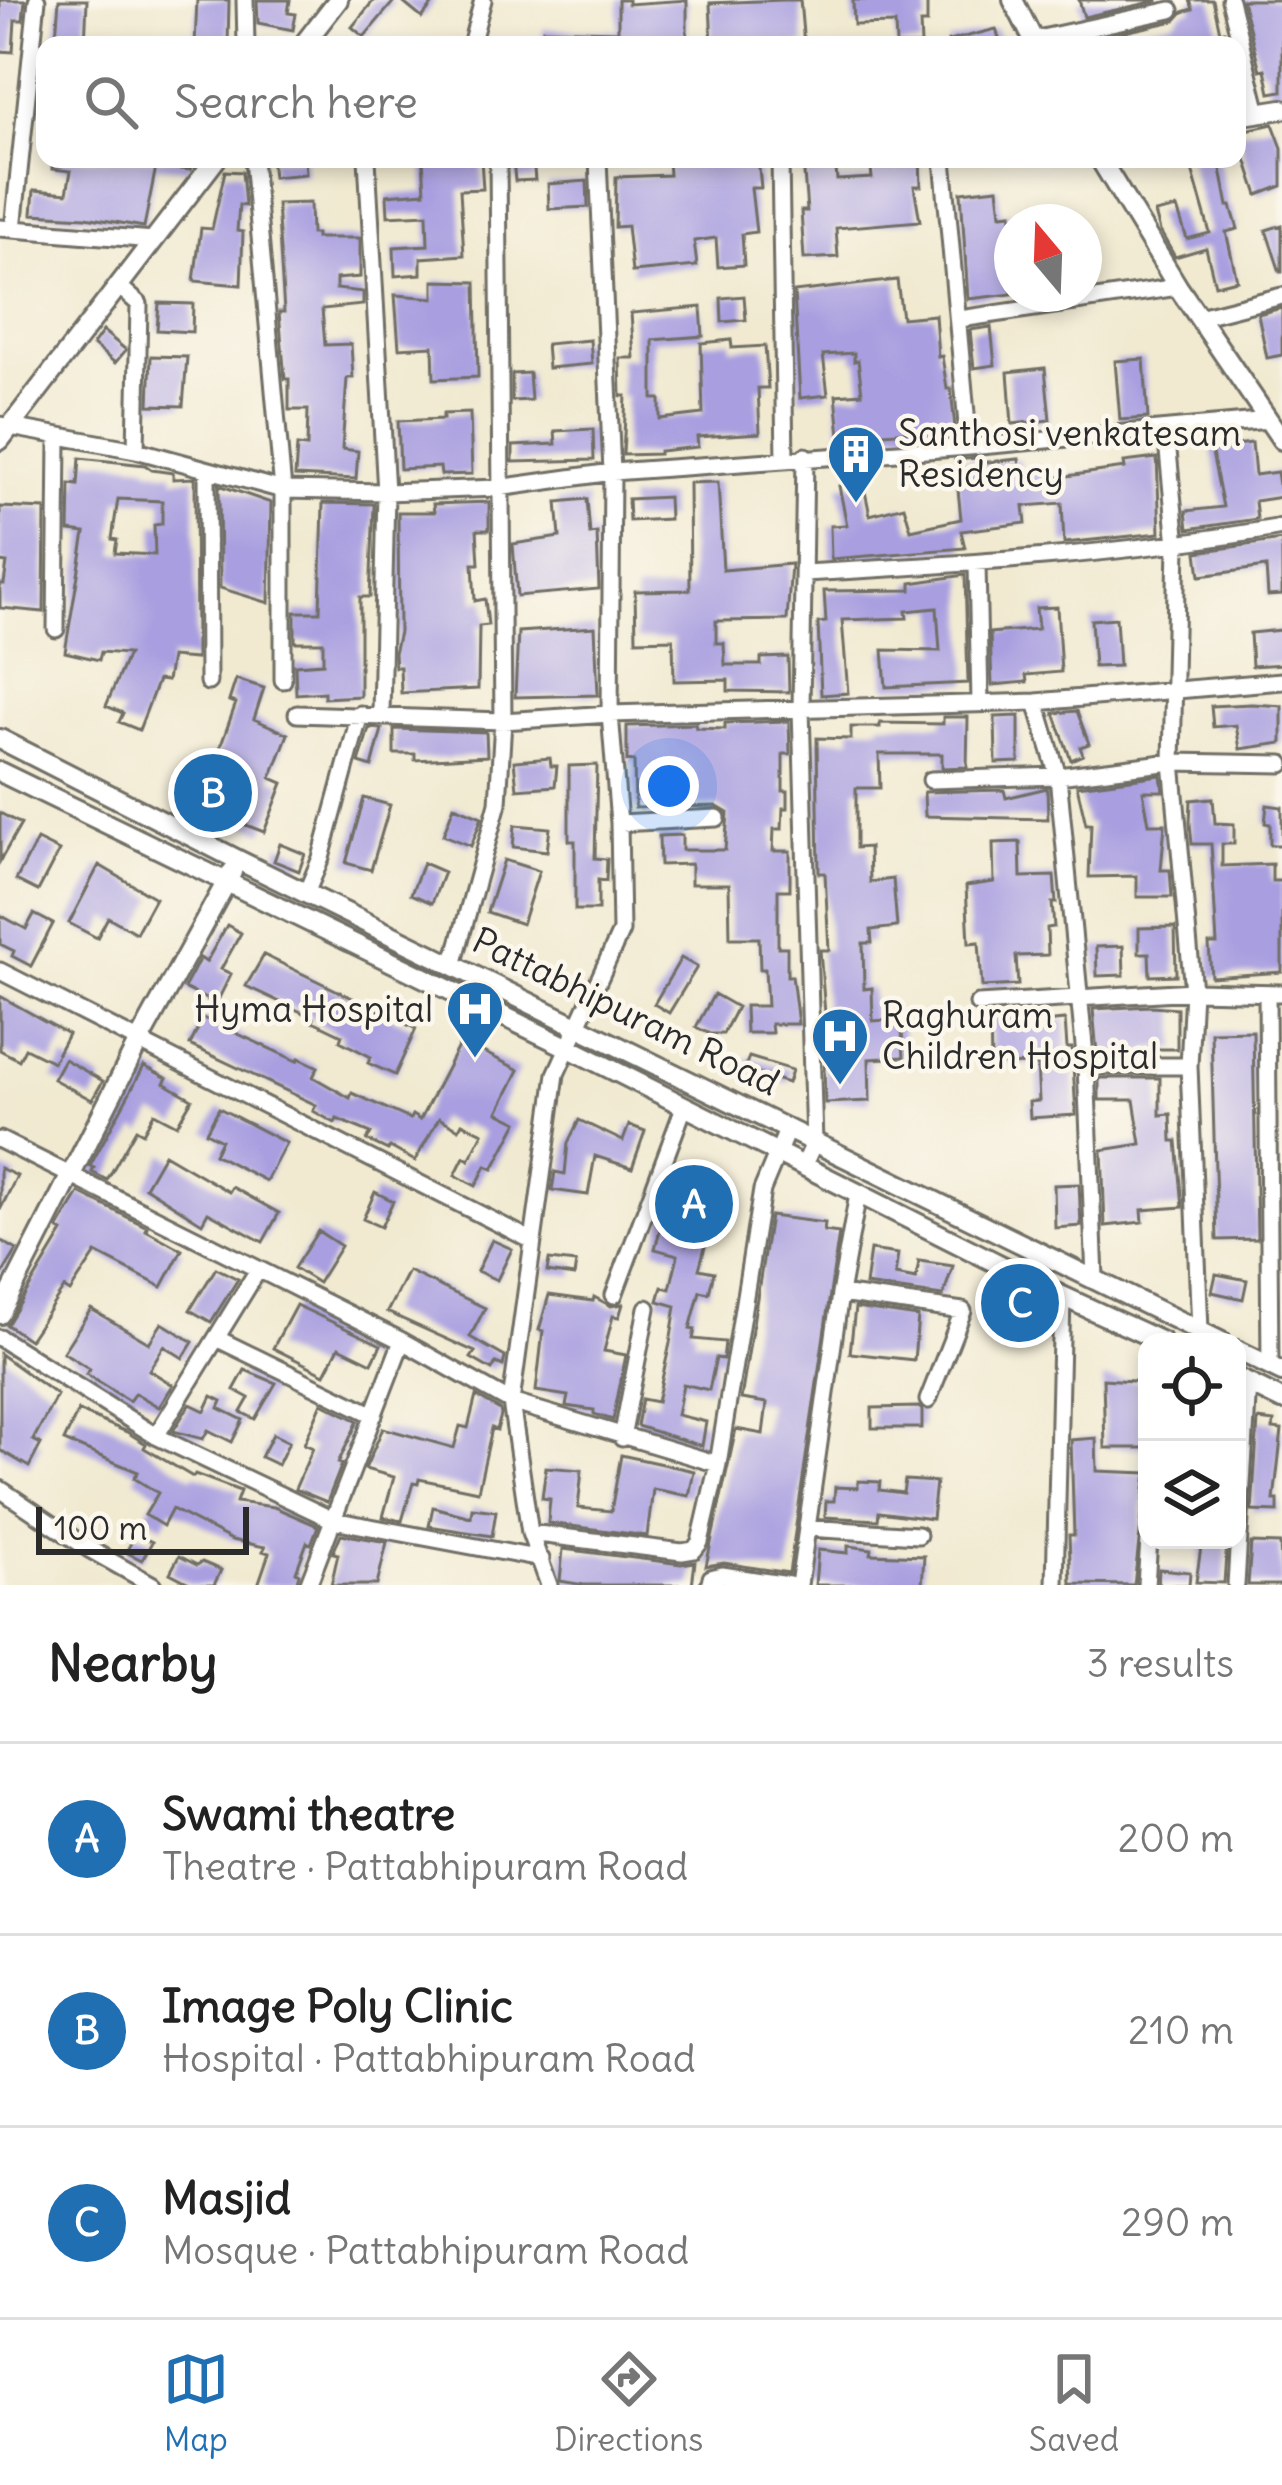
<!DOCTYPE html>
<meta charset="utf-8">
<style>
:root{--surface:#fff;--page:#f2f2f2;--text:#222;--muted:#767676;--line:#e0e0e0;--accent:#1f6fb2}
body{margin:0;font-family:Delius,sans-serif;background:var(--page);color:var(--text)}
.controls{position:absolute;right:36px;bottom:36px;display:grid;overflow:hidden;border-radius:24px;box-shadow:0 6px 18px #0003}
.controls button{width:108px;height:108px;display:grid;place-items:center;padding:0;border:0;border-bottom:3px solid var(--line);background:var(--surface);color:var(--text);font:60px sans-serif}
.compass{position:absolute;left:994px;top:204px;width:108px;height:108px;border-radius:50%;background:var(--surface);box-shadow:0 6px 18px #0003;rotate:341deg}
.scale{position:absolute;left:36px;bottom:30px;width:213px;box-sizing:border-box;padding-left:12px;border:6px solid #2b2b2b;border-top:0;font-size:33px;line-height:42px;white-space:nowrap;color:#2b2b2b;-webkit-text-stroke:9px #fbf7ec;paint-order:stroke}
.you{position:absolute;left:669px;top:786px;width:42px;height:42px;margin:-30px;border:9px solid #fff;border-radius:50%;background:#1a73e8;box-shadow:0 0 0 18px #1a73e833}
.badge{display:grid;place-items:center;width:78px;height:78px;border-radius:50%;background:var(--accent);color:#fff;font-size:39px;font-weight:700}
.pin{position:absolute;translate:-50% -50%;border:6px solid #fff;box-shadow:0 3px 12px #0006}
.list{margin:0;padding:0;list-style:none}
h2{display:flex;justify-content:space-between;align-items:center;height:156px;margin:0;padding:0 48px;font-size:51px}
h2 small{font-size:39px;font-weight:400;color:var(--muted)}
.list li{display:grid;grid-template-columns:78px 1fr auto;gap:36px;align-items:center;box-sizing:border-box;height:192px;padding:0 48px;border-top:3px solid var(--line)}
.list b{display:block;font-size:45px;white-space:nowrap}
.list p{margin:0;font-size:39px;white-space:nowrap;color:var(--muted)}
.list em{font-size:39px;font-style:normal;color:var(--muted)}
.icon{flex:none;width:66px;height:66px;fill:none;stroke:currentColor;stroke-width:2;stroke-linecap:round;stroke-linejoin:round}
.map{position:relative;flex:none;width:1282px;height:1585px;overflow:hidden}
.search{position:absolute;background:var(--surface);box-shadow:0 6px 18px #0003;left:36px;right:36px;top:36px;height:132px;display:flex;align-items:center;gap:30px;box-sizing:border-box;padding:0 42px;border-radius:24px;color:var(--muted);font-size:45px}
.sheet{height:732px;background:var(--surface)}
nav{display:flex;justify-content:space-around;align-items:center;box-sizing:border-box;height:168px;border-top:3px solid var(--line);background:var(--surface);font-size:33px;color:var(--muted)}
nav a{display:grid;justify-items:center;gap:6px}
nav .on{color:var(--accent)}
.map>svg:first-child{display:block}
</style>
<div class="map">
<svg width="1282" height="1585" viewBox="0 0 1282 1585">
<rect width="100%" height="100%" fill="#fbf7ec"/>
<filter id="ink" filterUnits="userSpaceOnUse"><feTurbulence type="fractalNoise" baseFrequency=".00833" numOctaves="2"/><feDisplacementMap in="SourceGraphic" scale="24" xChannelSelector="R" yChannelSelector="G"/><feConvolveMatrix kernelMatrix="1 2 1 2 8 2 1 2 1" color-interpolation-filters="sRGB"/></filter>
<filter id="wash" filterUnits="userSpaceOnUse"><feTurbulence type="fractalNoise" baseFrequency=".004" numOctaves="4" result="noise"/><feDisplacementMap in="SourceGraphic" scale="48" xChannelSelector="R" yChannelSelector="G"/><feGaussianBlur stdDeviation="2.7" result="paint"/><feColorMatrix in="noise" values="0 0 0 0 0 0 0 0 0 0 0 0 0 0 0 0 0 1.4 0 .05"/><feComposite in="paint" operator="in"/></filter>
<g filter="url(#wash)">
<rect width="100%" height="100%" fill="#f1ead1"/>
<g id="blocks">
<path fill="#a99fe0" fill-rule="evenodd" d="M0,0H25L23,20H15L13,52L0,51Z
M59,0H87L85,45H60L61,37H56Z
M197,0H229L228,45H195Z
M257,0H290L288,13L296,14L293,30L258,23Z
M374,0H395L364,37L352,27Z
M400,0H436L422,18Z
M618,0H628V4L687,0V45H543V29L618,31Z
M783,0H800L804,45H712L710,3Z
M853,0H927V23H920L921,45H896L895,24L854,25Z
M1079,0H1157V1L1084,17Z
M1190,0H1213L1220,32L1224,31L1227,45H1066L1175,21L1183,12L1193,9Z
M1242,0H1282V91L1270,93L1265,69L1260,70Z
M996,29L1001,45H949L948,41Z
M1273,124L1282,148V186L1258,195L1237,132Z
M53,159H193L190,170L156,167L144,227L86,217L32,214L34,190L67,193L71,171L52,169Z
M271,159H305L306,174L273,177Z
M423,159H481L483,189L460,190L464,255L421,258V274L395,276L394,247L428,245L427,214L388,216L387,195L425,192Z
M513,159H533L535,180L515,181Z
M668,159H758L761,188H751L756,232L742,234L744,265L718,267L716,238L694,241L697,266L632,272L627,226L615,227L616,177L669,175Z
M835,159L837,180L872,178L870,159H920L921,186H914L920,221L836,228L838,257L804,259L801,211H807L803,160Z
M1189,159H1219L1228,206H1231L1238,229L1226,232L1237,280L1215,285L1206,248L1175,257L1160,231L1155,213L1177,208L1187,239L1210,233Z
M225,171L242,172L245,206L239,205L237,231L243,232L241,285L194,281L201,228L212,229Z
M587,181L588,207L549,209L548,184Z
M998,188L1001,214L1012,213V294L968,299L961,192Z
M310,203L311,234H316V238H360V277L336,279V289L363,292V305L322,309L325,345L351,344L353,378H347L342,449L358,451L356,479L295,476L297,446L307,447L308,410H289V379H285L279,312H284L277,204Z
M1282,225V272H1280L1266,230Z
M897,280L902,318L935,315L938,357L942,356L947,389H951L955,428L840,436L836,395L862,393L858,360L854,361V353L823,355L828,395L800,398L794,292Z
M434,281L476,282L478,377L434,379L433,346L399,348L395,295L434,298Z
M744,296L746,320L722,322L721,298Z
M159,303L193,304L192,332L157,330Z
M701,307L703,336L653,340V399H660V419L703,414L701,343L731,340L732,348L765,346L768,388H758L760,433L697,437L698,447L659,451V454L623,455L626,396H621L620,358H634L631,313Z
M1282,308V355L1267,358L1258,314Z
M991,327L995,365L974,368L970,330Z
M103,331L126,350L115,363L93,345Z
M590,340L592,364L548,368L546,344Z
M151,356L187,357L183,406L149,405Z
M1144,359L1148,418L1120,420L1115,361Z
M1045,368L1050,420L1012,424L1008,372Z
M529,373L531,400L512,401V374Z
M470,413L472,474L441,475L440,467L400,469L398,421L443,419V414Z
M593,429L594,460L513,462V446L556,444L555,431Z
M1252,443L1255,475L1277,472L1281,497L1255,501L1257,519L1188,529L1186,511L1223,507L1211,448Z
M80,458L145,465L152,470L173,473V479L195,478L196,659L171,657L167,681L158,680L139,730L119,722L123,713L106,706L128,654L101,652L99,660L65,652L85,533L69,531L70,484L78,485ZM118,499L162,501V524L154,525L155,555L115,553L117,540L112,539Z
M977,458L978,463L1019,459L1021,474L1051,471L1052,478L1125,468L1124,462L1157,458L1160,533L1064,543L1062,503L1024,506L1026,523L961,531L965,548L831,559L830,526L847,525L839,486L863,482L870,515L904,506L911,530L961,519L955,460Z
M718,482L723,570L791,564L787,620L716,621V643H724L725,665H761V658L788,657L789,692L728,691V680L674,681L673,639L636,640L635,591L690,590L689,483Z
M219,485L271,503L269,603L220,588Z
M668,497L669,519L629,521L628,499Z
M587,499L590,534L597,533L599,589L517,596L513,544L560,537L557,502Z
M489,502V530H477L479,564H473L475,601L485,599L488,625L479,626L478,689L401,693L400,667H395L394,653L399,632L398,512H434L433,504Z
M323,503L374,504L370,597H360V696L324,698V692L296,694L295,665L323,663V642H295V612H320Z
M0,507L45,509L44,612L0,608V584H4L7,563L0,562Z
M1282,540V595L1268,596L1266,567L1200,576L1197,552Z
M965,575L968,683L886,687L883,650L940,651L937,608L906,611L907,618L842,620L848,693L821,695L818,623L826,622L824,591L911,590V583Z
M1057,607L1061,672L1026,675L1027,682L992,685L990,633L1038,629L1036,608Z
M1116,618L1119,666L1094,667L1091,620Z
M595,627L598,695L515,697L518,632Z
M1282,630V664L1252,666L1250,633Z
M236,679L264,688L254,719L288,734L271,778L283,783L264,832L199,807L236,703L229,701Z
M1252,704L1282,706V743L1240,749L1236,725L1213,727L1211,706Z
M1077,711L1089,744L1080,747L1083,755L1071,760L1054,713Z
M1019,716V762L996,763L995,717Z
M943,717H968L967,767L942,768V754H879L880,788H856V848L869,847L870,882L893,879L897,927L871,930L872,943H863L864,989L872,988L873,1021L901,1019L904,1057L869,1059L870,1101L825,1103L824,1066L829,1065L820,950H829L825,873H819L817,738L851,739V727H880V723L943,724Z
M789,721L790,754H783V791H788V808H783L782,829H774L773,851H790V890H778V947H787V976H792L798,1024H771L772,1033H746L745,1006H767L765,969H760L759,938H730L729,884H691V864L660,865L659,836L682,835V850H725L728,813L716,806L635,808L634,761H627V726L695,724L696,728L725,729V723Z
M369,728L382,729L372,767L359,763Z
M394,729L486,732L487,756L415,760V754H394Z
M550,758L551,766H557L555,786L517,789L514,761Z
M597,765L595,858L607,859L606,881L598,880V910H575V841H569V766Z
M1161,775L1163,791H1143L1149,824H1165L1161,870H1170L1172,897H1137V876L1089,877L1091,824H1086L1077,786Z
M1047,788L1048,819L925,816L924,792L1004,790L1006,798Z
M364,798L390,805L371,870L346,863Z
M1213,798L1215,823L1234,824V844H1222V866L1272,864V881H1282V972L1211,977L1209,944H1217L1211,844H1192L1190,823L1191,800Z
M1267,805L1282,807V845H1270V824L1265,823Z
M454,806L482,817L471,846L443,835Z
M0,813L21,824L0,861Z
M515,825L550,828L547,851L513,847Z
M37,840L59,851L38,891L16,880Z
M1020,842L1021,877L1054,876L1056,903H1052L1054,927L1047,928L1048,955L1016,956L1018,985L982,987L979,942L969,943L966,886L994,882L993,843Z
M280,844L305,854L299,871L274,861Z
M504,860L539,871L522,924L487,912Z
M423,863L444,872L432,903L411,894Z
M99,865L155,898L136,933L108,917L97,938L69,923Z
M34,914L53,924L31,966L12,956L14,951L0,944V915L26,929Z
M227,925L241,933L221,969L231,974L216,1004L184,988L200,958L206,962Z
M1175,927L1176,975L1150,976L1149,953H1139V928Z
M1123,946L1124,975L1097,976L1096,947Z
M264,955L416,1029L395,1075L368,1063L371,1057L340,1041L342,1035L313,1021L314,1018L246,986Z
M681,958L697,967L669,1013L654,1004Z
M714,994L737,1007L723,1034H710L696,1027Z
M0,996L68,1034L53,1062L25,1048L19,1060L0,1050Z
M1151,1006L1177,1008V1049H1148V1054H1097L1093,1009Z
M990,1017H1022V1024L1065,1020L1067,1048H1072L1076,1115L1030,1118L1029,1102L1039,1101L1037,1064L991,1065Z
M203,1018L297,1061L299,1058L318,1067L313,1077L350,1098L352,1093L410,1119L412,1115L420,1120L461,1041L519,1070L498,1112L518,1122L493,1169L486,1166L476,1186L455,1175L464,1157L469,1160L483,1133L462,1123L459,1129L439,1118L415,1161L390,1147L388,1150L367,1140L371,1133L337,1119L335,1123L313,1111L316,1105L190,1045Z
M1253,1031L1257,1239L1217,1240L1211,1032Z
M749,1057L792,1070L788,1083L744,1069Z
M64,1059L103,1081L92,1100L53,1079Z
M144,1066L167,1078L164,1083L192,1099L177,1125L154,1113L143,1133L136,1129L107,1180L92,1172L94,1168L90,1166Z
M1099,1078H1160V1115L1171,1114L1172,1141H1177L1183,1207L1142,1210L1143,1222L1105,1226L1102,1150L1141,1144L1134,1100H1099Z
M219,1108L286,1143L266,1181L214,1154L221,1140L206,1132Z
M579,1120L623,1141L629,1125L645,1131L632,1168L595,1156L588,1195L552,1190L555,1172L565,1174L568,1143Z
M164,1154L229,1192L232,1187L279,1213L263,1242L208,1212L202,1223L145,1187Z
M0,1168L17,1176L0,1210Z
M675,1172L722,1184L699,1269L714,1272L709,1293L700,1291L690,1329L695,1330L693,1339L725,1342L723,1359L716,1358L709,1390L683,1384L677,1415L706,1422L702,1446L637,1426L642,1399L657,1402L670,1343L676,1306L658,1301L662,1287L670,1289L678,1255L655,1249Z
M1079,1184L1081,1226L1055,1228L1054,1185Z
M375,1192L393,1201L381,1227L363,1219Z
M79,1193L147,1227L146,1230L182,1250L162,1287L96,1253L70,1292L64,1288L29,1340L7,1325L63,1232L58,1229Z
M770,1216L825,1223L824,1231L839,1233L789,1573L724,1563L706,1566L736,1429L763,1434L767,1403L741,1399Z
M318,1231L341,1246L318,1283L294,1268Z
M0,1240L17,1250L0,1278Z
M492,1240L512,1249L497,1280L477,1271Z
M870,1250L898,1254L895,1275L916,1279L919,1261L953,1266L943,1296L865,1285Z
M549,1260L576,1263L574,1276L547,1272Z
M216,1268L238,1279L211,1322L190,1310Z
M408,1271L485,1308L470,1337L505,1357L503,1366L496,1363L492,1370L471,1358L475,1352L387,1312Z
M1216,1274L1247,1280L1243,1299L1212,1292Z
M1027,1293L1035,1298L1042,1317L1003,1330L994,1305Z
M549,1295L593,1301L594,1297L611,1306L623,1304L619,1317L613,1316L604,1351L626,1355L613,1420L594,1414V1410L566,1406L568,1396L536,1391L543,1331L539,1330Z
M296,1305L381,1345L372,1363L339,1347L325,1374L273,1348Z
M855,1308L918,1317L914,1360L850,1353Z
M91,1309L149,1343L162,1323L193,1342L183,1358L164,1346L149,1370L173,1385L159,1407L135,1393L129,1401L86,1374L90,1369L63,1352Z
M0,1354L57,1395L33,1440L41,1444L29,1467L0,1450Z
M245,1370L276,1383L255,1419L241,1412L249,1398L234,1390Z
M1103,1379L1147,1382L1146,1448H1105Z
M212,1396L222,1401L219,1408L243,1420L232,1442L208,1430L203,1439L173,1431L190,1404L205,1411Z
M476,1396L500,1410L501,1415L497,1430L492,1428L478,1491L419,1479L418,1484L413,1483L402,1521L383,1517L394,1477L365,1469L383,1428L454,1448L460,1426L468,1428Z
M322,1403L358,1421L338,1463L342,1464L327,1502L295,1489L313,1448L304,1444Z
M919,1407L922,1410V1428H872V1408Z
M78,1411L127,1432L146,1444L144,1448L193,1477L195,1474L240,1491L236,1502L274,1507L318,1526L311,1544L307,1542L296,1572L299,1574L296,1585H258L269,1553L263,1551L265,1547L232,1540L172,1509L163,1526L145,1515L158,1493L134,1478L138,1472L64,1441Z
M1258,1420L1274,1422L1273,1429L1282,1430L1274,1500H1278V1512L1252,1511Z
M273,1434L289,1442L278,1465L261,1457Z
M1096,1438L1097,1471L1147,1473L1134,1585L1071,1584L1069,1535H1074L1071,1440Z
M621,1455L694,1471L689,1496L653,1489L647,1536L548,1523L550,1499L542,1498L546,1467L582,1470L578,1508L611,1511Z
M905,1480L936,1482L932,1519L879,1512L878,1520L825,1517L826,1501H834L835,1487L858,1488V1481L880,1482L879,1490L903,1493Z
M433,1507L471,1517L472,1508L496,1511L492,1536L429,1526Z
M136,1534L152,1542L142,1560L126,1552Z
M341,1534L387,1542L377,1585H331L338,1554L333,1553Z
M1202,1540H1227L1224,1583L1196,1582Z
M1251,1543L1280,1544L1282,1585H1248Z
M848,1546L872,1549L871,1554L924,1556L922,1585H815L818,1550L848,1553Z
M563,1549L681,1564L695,1562L692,1585H584L560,1581Z
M179,1556L197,1565L202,1562L221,1570L214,1585H193L170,1573Z
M1159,1569L1190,1572L1189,1585H1158Z"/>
</g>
</g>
<g filter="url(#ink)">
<use href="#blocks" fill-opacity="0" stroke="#706e65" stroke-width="3"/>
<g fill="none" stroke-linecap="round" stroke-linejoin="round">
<g stroke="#706e65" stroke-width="21">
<path id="minor" d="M245,0L246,45
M1230,0L1258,113
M1033,40L1171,10
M471,45L483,0
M253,159L283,490V680
M367,159L386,492L381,714
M780,159L785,459
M943,159L969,447
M0,228L154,240
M13,229L37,0
M120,287L139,304L136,450
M1199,317L1282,296
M960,319L1178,287
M0,425L136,450L283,490L386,492L498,488L612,472L969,447L1269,420
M1166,430L1177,545L1172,762L1193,991L1189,1066L1200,1330
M207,471L208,682
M977,564L980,703
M804,573C964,564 1124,555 1282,527
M56,629L58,439
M1036,702L1058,776L1086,1066L1095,1278
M297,714L503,721L610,714L1036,702L1282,681
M931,780L1058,776L1172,762L1282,764
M619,823L717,818
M307,891L321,858L360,714
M454,962L498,803L503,721L498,159
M0,971L533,1241
M1267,993L1270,1366
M978,1004L1193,991L1282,993
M1086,1066H1189
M0,1140L402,1341L511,1402L718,1464
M803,1167L814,1143L801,709L805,456
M840,1294L963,1311L928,1400
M614,1295L684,1107
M0,1338L156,1436L333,1520L541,1559
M216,1338L374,1415
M156,1436L258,1270
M622,1438L647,1308
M0,1489L89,1549L153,1585
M807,1528L918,1535
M530,1533L682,1552L694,1550L700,1542L718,1464L762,1190L788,1128
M308,1585L402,1341
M549,1585L530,1533L511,1402L556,1074L621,931L619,823L610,714L612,472L598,159
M709,1585L711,1578L722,1575L789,1585
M799,1585L840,1294L858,1194
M1055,1585L1062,1296
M1146,1585L1149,1540
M1236,1585L1248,1383"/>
</g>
<g stroke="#706e65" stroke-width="24">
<path id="tertiary" d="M1013,0L1036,45
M303,45L338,0
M1237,116L1282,109
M1100,159L1178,287L1282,440
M0,440L216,159
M0,739L238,860L1222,1342
M0,772L569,1048L1062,1296L1162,1342
M0,1314L138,1043L232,872
M1237,1350L1282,1372
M1237,1378L1282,1400"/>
</g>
<use href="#minor" stroke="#fff" stroke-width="15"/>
<use href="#tertiary" stroke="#fff" stroke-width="18"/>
</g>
</g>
<defs>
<g id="building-pin" transform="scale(3)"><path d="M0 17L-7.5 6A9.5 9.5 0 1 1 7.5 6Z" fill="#1f6fb2" stroke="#fbf7ec"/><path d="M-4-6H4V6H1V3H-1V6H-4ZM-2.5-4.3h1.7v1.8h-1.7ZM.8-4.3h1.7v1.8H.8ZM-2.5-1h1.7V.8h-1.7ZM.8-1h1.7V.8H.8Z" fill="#fff"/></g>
<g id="hospital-pin" transform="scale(3)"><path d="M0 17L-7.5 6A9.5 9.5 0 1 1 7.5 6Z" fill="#1f6fb2" stroke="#fbf7ec"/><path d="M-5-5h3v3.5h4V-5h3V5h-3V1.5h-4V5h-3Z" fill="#fff"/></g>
</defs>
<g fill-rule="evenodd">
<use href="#building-pin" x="856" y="454"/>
<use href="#hospital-pin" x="475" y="1009"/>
<use href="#hospital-pin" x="840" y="1036"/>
</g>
<g text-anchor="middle" stroke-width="9" stroke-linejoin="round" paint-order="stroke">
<g font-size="36" fill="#2b2b2b" stroke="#fbf7ec" text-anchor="start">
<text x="898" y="446">Santhosi venkatesam<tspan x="898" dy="41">Residency</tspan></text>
<text x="433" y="1022" text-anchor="end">Hyma Hospital</text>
<text x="882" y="1028">Raghuram<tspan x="882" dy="41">Children Hospital</tspan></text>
</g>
<g font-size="36" fill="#2b2b2b" stroke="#fbf7ec">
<text transform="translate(626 1011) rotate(26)" y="13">Pattabhipuram Road</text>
</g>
</g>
</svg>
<div class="controls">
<button><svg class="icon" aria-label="locate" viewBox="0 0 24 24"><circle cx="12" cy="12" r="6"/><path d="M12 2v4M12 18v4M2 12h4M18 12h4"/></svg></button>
<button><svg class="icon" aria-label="layers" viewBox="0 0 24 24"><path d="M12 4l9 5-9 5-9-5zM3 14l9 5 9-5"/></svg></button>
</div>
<svg class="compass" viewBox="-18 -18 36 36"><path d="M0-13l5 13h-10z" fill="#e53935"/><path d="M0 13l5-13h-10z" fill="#767676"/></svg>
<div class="scale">100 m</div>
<div class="you"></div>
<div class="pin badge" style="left:694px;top:1204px">A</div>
<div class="pin badge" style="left:213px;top:793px">B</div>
<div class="pin badge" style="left:1020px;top:1303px">C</div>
<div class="search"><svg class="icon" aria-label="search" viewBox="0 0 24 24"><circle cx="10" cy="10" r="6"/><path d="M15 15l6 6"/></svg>Search here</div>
</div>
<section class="sheet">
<h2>Nearby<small>3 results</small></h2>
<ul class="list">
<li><span class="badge">A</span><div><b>Swami theatre</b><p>Theatre · Pattabhipuram Road</p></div><em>200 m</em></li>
<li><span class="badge">B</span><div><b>Image Poly Clinic</b><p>Hospital · Pattabhipuram Road</p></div><em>210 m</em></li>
<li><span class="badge">C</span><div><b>Masjid</b><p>Mosque · Pattabhipuram Road</p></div><em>290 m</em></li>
</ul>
</section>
<nav>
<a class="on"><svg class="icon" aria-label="map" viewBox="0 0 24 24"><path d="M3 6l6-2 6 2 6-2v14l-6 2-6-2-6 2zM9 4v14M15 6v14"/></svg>Map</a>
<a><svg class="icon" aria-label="directions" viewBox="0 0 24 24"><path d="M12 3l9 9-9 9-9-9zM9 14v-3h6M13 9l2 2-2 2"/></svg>Directions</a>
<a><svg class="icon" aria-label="saved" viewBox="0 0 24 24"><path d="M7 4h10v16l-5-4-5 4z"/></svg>Saved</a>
</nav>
